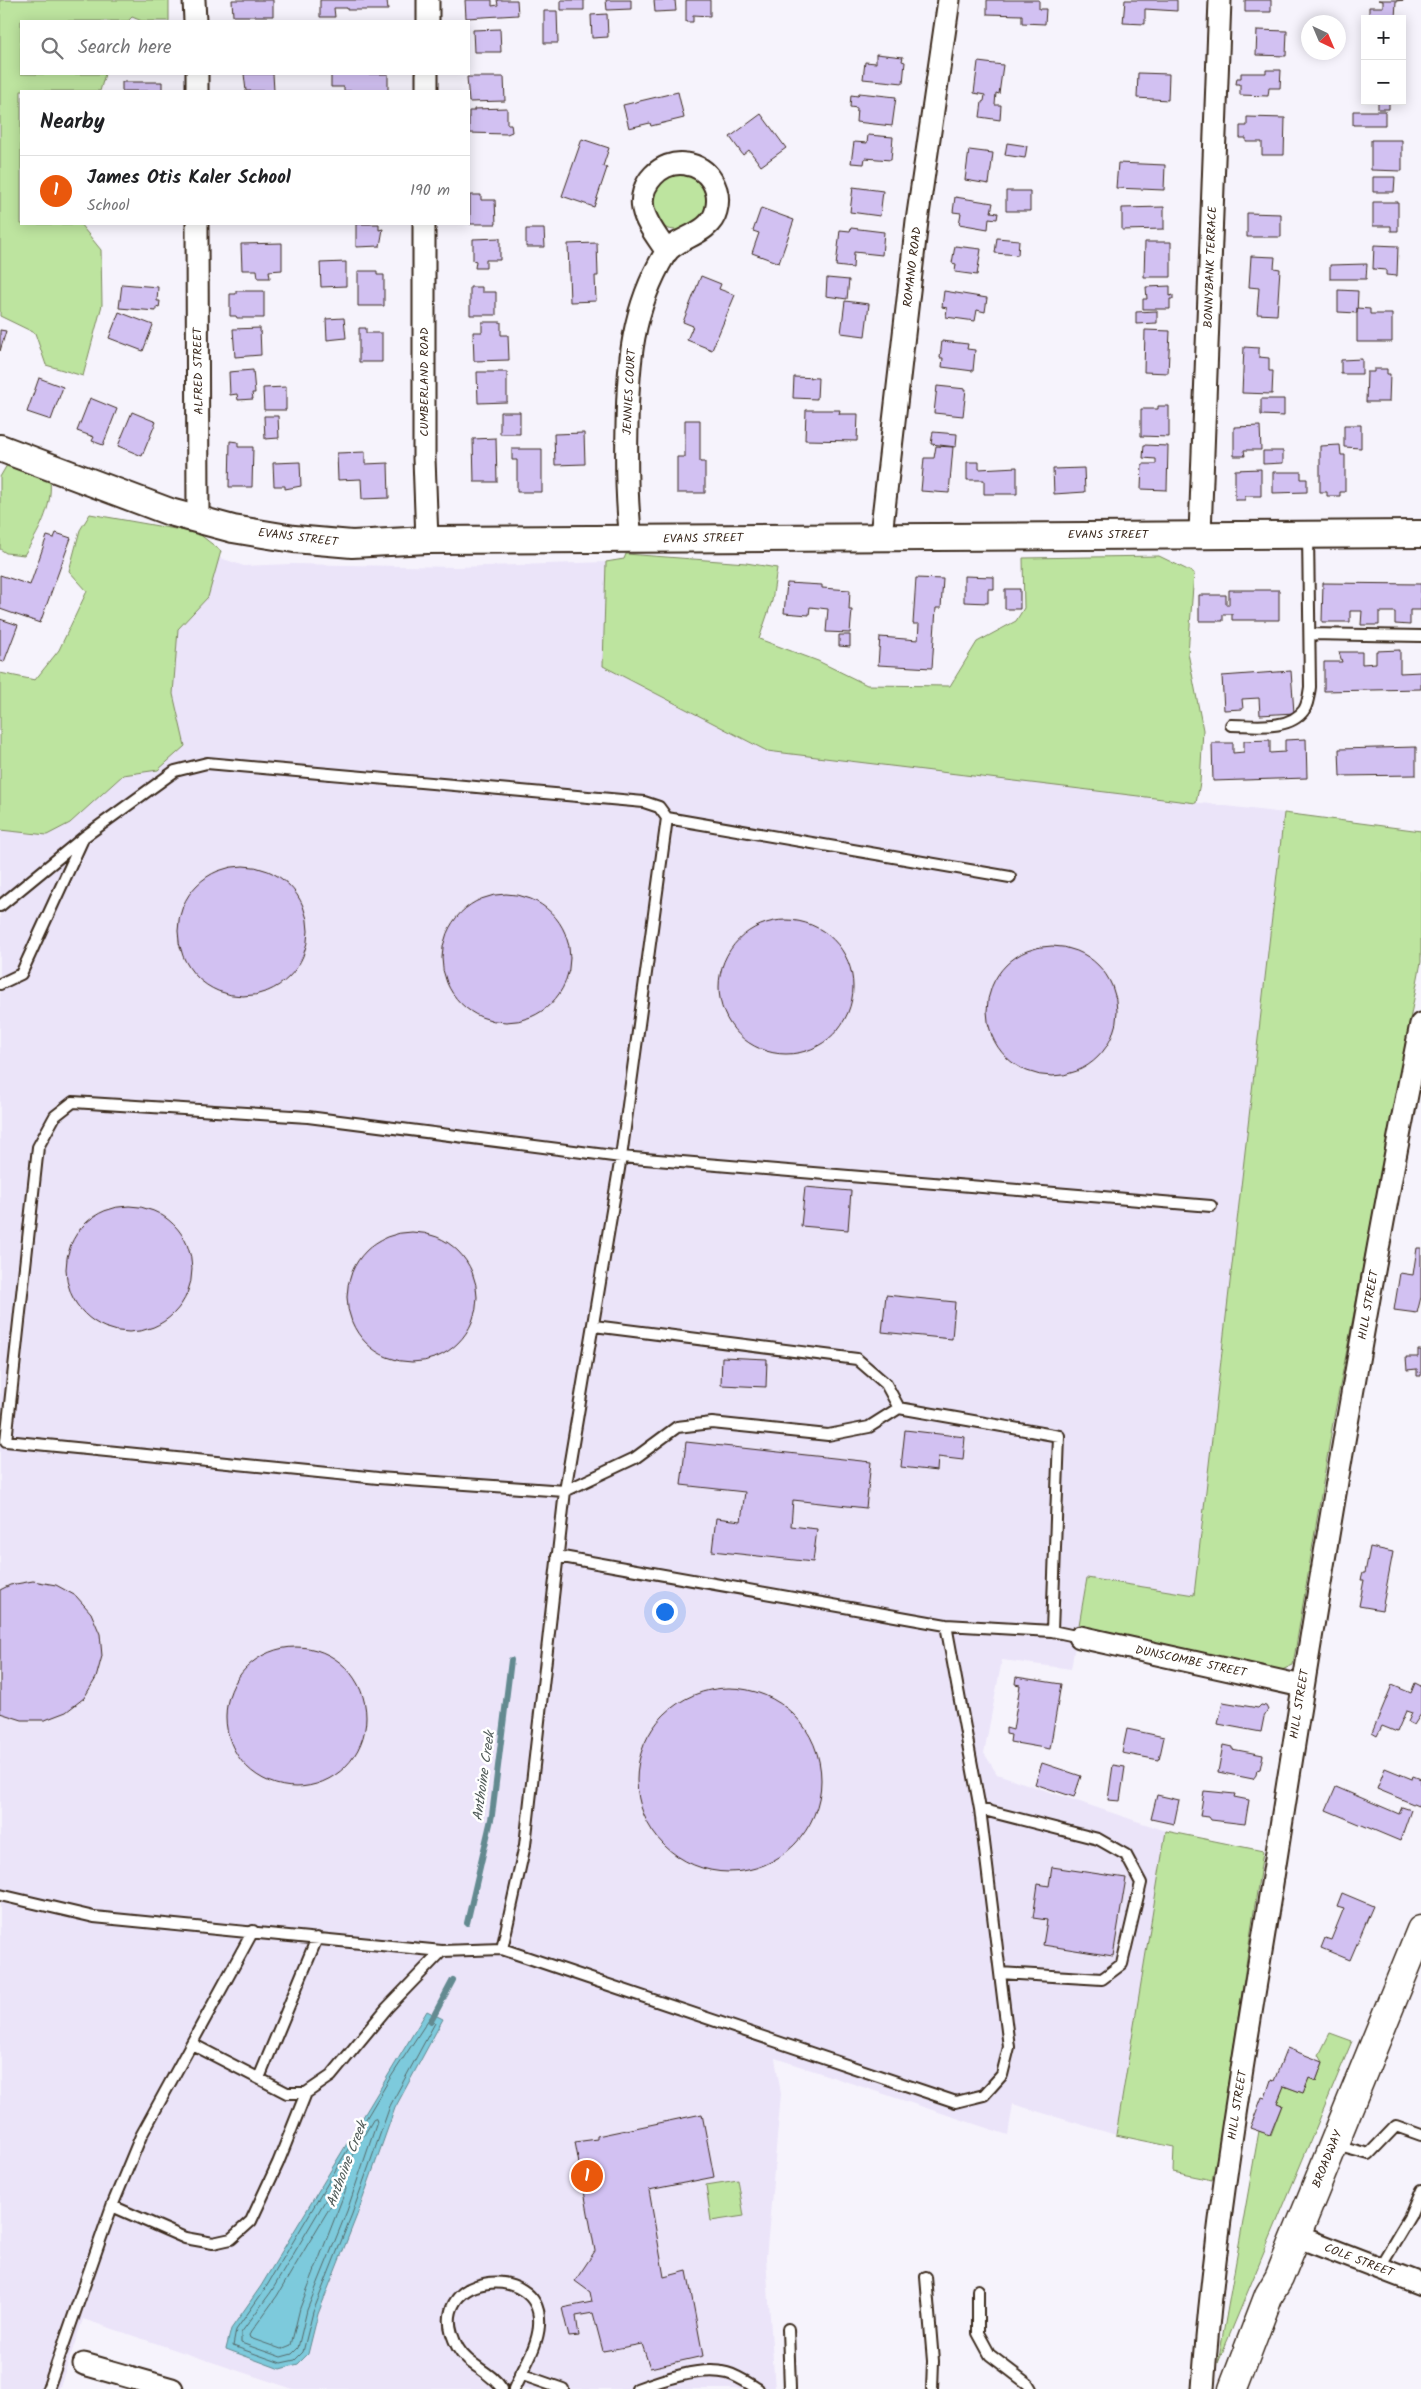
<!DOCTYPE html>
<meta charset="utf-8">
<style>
:root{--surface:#fff;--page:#f6f6f6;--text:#202124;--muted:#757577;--line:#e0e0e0;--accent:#ea580c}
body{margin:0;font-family:Kalam,sans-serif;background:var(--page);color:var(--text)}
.controls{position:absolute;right:15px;top:15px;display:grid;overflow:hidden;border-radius:0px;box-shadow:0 2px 12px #0003}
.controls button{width:45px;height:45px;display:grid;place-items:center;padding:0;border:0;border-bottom:1px solid var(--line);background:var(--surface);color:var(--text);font:25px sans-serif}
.compass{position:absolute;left:1301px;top:15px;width:45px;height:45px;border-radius:50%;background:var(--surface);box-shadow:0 2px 12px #0003;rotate:136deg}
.you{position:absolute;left:664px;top:1611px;width:18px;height:18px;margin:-12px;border:4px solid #fff;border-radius:50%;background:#1a73e8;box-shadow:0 0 0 8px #1a73e833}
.badge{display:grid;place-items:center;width:32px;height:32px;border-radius:50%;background:var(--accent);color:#fff;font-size:16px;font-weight:700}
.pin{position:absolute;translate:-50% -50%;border:2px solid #fff;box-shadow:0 1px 5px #0006}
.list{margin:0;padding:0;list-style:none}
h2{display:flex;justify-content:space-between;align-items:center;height:65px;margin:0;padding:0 20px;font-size:21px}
h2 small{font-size:16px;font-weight:400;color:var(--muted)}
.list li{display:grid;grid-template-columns:32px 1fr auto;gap:15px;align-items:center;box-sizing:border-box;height:70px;padding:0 20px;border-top:1px solid var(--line)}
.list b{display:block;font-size:19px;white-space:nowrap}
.list p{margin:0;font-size:16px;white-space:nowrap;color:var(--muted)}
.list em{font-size:16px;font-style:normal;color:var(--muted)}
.icon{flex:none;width:28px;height:28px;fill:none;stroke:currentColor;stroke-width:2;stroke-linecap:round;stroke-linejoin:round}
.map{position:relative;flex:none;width:1421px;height:2389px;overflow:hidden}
.search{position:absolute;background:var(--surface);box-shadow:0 2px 12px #0003;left:20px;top:20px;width:450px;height:55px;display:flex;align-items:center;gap:12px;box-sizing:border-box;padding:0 18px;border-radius:0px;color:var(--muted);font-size:19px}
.panel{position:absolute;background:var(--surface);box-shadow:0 2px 12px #0003;left:20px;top:90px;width:450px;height:135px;border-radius:0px}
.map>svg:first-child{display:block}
</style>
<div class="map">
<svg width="1421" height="2389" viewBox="0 0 1421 2389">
<rect width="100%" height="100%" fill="#f6f3fc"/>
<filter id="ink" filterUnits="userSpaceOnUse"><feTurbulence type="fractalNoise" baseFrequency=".02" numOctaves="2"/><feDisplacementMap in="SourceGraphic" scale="10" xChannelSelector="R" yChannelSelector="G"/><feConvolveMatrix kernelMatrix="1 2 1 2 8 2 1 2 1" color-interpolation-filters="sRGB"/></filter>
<g filter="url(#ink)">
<path fill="#ebe4f9" d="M159,537L244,566L290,564L457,567L606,562L603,666L767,751L1284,813L1194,1595L1087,1578L1071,1669L1002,1660L984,1753L997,1774L1166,1831L1116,2135L1013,2104L1008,2135L775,2058L781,2094L766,2258L775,2389H293L83,2319L59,2389H0V797Z"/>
<path fill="#bde49f" stroke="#7c875e" d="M0,0H169V21H142L132,17L128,21H21V74H105L100,91H21V224H80L101,250L102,305L83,376L46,365L35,333L0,316Z
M678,169L703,183C705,188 708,196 708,202C707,226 672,240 656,221C651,215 650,200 648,192Z
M14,463L50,480C53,507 38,533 24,555L6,553L0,549V477L7,465Z
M90,514L198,533L221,551L208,597L178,629L173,694L185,746L158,770L123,775L70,823L47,835L0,830V673L35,680L59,650L87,591L69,571L80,530Z
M626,554L746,563L777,568L772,601L759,639L818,661L867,685L950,686L977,642L1016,621L1024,608L1023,558L1159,556L1194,573L1188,653L1203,730L1200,783L1196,803L767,751L603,666L606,562L624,559Z
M1284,813L1421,831V962L1332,1428L1293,1665L1282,1670L1079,1625L1087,1578L1194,1595Z
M1166,1831L1263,1851L1218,2152L1212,2180L1173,2172L1174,2147L1116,2135Z
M1330,2033L1352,2041L1218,2363L1259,2131L1271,2135L1282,2105L1277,2103L1284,2086L1303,2093L1309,2078L1316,2081L1323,2062L1319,2055Z
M738,2180L744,2216L711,2221L706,2185Z"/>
<path fill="#7dcadc" stroke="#638a90" d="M427,2011L443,2019L395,2108L357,2215L318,2314L308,2354L298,2364L280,2369L226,2349L231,2329L261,2286Z"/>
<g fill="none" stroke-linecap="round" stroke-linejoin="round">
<path stroke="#556a6a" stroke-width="1" d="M430,2018L435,2023L390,2106L352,2214L313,2312L303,2352L295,2360L281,2363L233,2346L236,2330L265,2289L389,2080Z
M376,2119L377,2122L347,2211L307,2310L298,2348L292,2354L281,2357L241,2343V2333L271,2292L373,2120Z
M345,2186L346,2189L300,2308L291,2345L281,2349L250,2338L249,2335L277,2296L342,2187Z"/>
<path stroke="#638a90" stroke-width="6" d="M467,1923L492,1815L511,1660
M431,2021L453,1980"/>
</g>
<path fill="#d2c1f2" stroke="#3b2a1e" d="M232,0H273V16H233Z
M320,0H387L388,10H347V8H334L335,17H320Z
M465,0H492V6L498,5L497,0H517L518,15L466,18Z
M561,0H584V10H561Z
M606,0H631V9L607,10Z
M654,0H675L676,11L655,12Z
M686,0H710V16L693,15V22H686Z
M987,0H1039V9H1046L1045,24L1022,23V15L987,14Z
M1125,0H1177V11L1145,9V24L1123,23Z
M1245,0H1271V12H1245Z
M1404,0L1396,1L1395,19H1369V7H1383V1L1378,0Z
M544,11H557L558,43H544Z
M607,14L608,37L592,38L591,15Z
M500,29L501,52H474L473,30Z
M1257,30L1287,31L1286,56L1256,55Z
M876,54L903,57L902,61L905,62L903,83L863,79L865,62L876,63Z
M978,62L1003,65L999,94L996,93L995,105H1001L1000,120L980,117L982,102L984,101L985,95L974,93Z
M1266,70H1281L1280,88H1269L1268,96L1240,95V84H1236L1237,78H1241V73H1266Z
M1138,73L1169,74L1168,100L1137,98Z
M244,74H273L274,91H246Z
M331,74H388V91H344V87H331Z
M1403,75L1402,102H1389V109H1378V101H1402Z
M467,77H504L505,101L469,102Z
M122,82H162V91H122Z
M678,92L684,118L651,126L650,123L629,128L623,105Z
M859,93L896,97L892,126L856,122L857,108L850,107L851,95L858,96Z
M507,108V124H511L512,132L507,134L469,133V111H474V109Z
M1353,111H1385V125H1353Z
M761,114L786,148L761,166L749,150L743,155L730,137Z
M1247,117L1285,118L1284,155H1262V142H1246V138H1240V126H1247Z
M868,135L893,137L891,160L865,158L864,164L851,163L854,142L867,143Z
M582,139L609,148L603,166L607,168L594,207L562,196Z
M1371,140H1402V171L1371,170Z
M1007,143L1027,146L1025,158L1005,155Z
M969,150L993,153L989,184L965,180Z
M1118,163L1165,165L1164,190L1116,188Z
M1373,177H1395L1394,192H1373Z
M853,187L883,191L880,216L850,212Z
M1006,191H1030V211H1006Z
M470,195H481V200H495L496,224H470Z
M955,197L993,203L991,212L998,213L997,219L989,218L988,229L959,224L961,213L953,212Z
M1373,202H1398V231H1391V226H1373Z
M1164,207V229L1122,230V208Z
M761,208L794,220L779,263L752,253L759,233L753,231Z
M1247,213L1281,214V237H1247Z
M356,224H379V230L383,229L380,246L356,247Z
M851,228L884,232L882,255L854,252L853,268L836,266L840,230L850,231Z
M526,229H544L545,247H526Z
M500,238V260H486V268H475L476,261L473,260V239Z
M997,238L1019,240L1018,255L995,253Z
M1145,242H1171V277H1144Z
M282,243V270L269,271L270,278H258L257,270H242L241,244Z
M597,243L598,276H595L596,301L570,302L568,244Z
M1374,245L1398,246L1397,276L1386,275V270L1373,269Z
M955,246L981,249L977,275L955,272L956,264L952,263Z
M1251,256L1275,257L1274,268L1280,269L1277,315L1257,314L1259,288L1249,287Z
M346,262V286L321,287L320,263Z
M1367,264L1366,279H1330V265Z
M358,271H377V275H384V306H358Z
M701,276L721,284L719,289L735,295L712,350L687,340L693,326L683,322Z
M827,278L849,280L847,299L826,296Z
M122,284L158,287L157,301H160L159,308L156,307V311L119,308Z
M1170,286V296L1173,295V299H1170V309H1143V299H1147L1146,287Z
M470,287H482V292H496V315H470Z
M1338,290L1358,291L1357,313L1338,312Z
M236,291H264V318H237L236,316H230V294H236Z
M944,291L987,298L985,312L977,310L975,321L946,317L947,308L942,307Z
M845,301L869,304L865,336L841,333Z
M1357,308L1370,309V314H1392V342H1357Z
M1157,311V323L1136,324V312Z
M119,312L153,325L143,351L109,338Z
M344,318L346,338L327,340L326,319Z
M482,322H501V335H508L509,360L474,361L473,332H482Z
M260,328L261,355L235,357L233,329Z
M359,328H366V333H382V362H359Z
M0,330L6,331L0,351Z
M1145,330L1170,331L1168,373L1144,372Z
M942,341L968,344L967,349L975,350L973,371L942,367L943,358H940Z
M1244,347L1259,348V357L1269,358V371H1273L1272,394L1242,393Z
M1362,359V374H1341V360Z
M1374,369H1387V374H1390L1389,402H1366L1367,372H1374Z
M253,370L255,393H252L253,399L238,400L237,394L230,395L229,372Z
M477,372H507V402L478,403Z
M794,377L818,378L817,399L793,398Z
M39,378L63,387L51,420L27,412Z
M937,386L966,389L963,416L934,413Z
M286,387V410H264L263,388Z
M90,398L117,409L103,445L92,441L94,437L77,431Z
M1261,399H1284V416L1261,415Z
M1158,406H1169V437L1141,436V409H1158Z
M806,410H840L839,414H858L857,441L805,440Z
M132,412L156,422L142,456L118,446Z
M500,412H520V434H500Z
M264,416H278L279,438L265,439Z
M685,420H700V462H705V493H677V457H685Z
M1344,425H1361V448L1344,447Z
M1260,426L1261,450H1244L1245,456H1234V427Z
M933,432L957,434L956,447L931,444Z
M584,433L585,464L555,465L554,434Z
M496,438L497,482H474L473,439Z
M230,441L238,442V447H253L252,487H229Z
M1144,445L1168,446L1167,490L1141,489L1142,464H1156V459L1143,458Z
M1340,445L1341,455H1345V492H1340V496H1327V492H1320V446Z
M936,446L953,447L949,493L921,491L924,458H934Z
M512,449H542V492H517V460H512Z
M1263,451H1283V463L1263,464Z
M365,452V464L388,463L389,498L362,499L361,479L338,480L337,453Z
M300,462L301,486L285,489V486H274L273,463Z
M967,462H979V469L1017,467V494H984V480H967Z
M1084,468L1085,492L1054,494L1053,469Z
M1261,469V496H1245V500H1235V470Z
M1273,472H1301V479H1307V492L1273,493Z
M56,533L71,538L40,623L0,609V575L30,585L47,536L54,538Z
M964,576L994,577V589H988V603L964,602Z
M916,578L943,579L941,608H936L932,668L878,665L880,637L918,640L919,624H913Z
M787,583L822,585V588L850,590L849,610H852L850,633L826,632L828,609L810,607L809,615L784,613Z
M1323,583L1421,584V610H1410V625L1395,624V612H1379V625H1361L1362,611H1350V622H1322Z
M1005,589H1020V609H1005Z
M1229,590H1279V620H1232V614H1223V621H1199V595H1226V605H1229Z
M0,619L18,625L4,662L0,661Z
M839,635H850V647L839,646Z
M1400,650V673L1421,672V689L1324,691V662H1342L1339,652H1362V664L1376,663V651Z
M1291,671L1294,713L1260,715L1259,698L1242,699L1243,709L1224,710L1222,676Z
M1306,739L1307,778L1213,781L1212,743H1233V753L1244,752V741L1270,740V753L1285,752V740Z
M1416,747V775L1340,776L1339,749Z
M178 931a65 65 0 1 1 130 0a65 65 0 1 1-130 0Z
M442 958a64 64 0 1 1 128 0a64 64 0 1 1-128 0Z
M719 987a67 67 0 1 1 134 0a67 67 0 1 1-134 0Z
M987 1011a65 65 0 1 1 130 0a65 65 0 1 1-130 0Z
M805,1187L851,1191L848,1230L801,1226Z
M66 1269a63 63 0 1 1 126 0a63 63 0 1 1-126 0Z
M347 1297a65 65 0 1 1 130 0a65 65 0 1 1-130 0Z
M1417,1248H1421V1297L1417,1313L1394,1310L1400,1273L1413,1275Z
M886,1295L955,1302L952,1339L882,1332Z
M1418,1350H1421V1376H1417V1369L1407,1370L1406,1357H1418Z
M722,1357L767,1359L766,1387L721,1385Z
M905,1430L965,1437L963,1460L938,1457L937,1471L901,1467Z
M686,1442L871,1462L866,1508L793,1500L791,1526L817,1529L813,1562L712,1551L716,1518L741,1521L745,1492L681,1485Z
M1370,1547L1393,1552L1382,1610L1359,1606L1364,1580H1361L1363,1573H1365Z
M33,1581L56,1585L76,1596L91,1613L100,1634L102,1656L96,1678L84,1698L66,1712L45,1720H22L0,1713V1590L10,1585Z
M226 1717a70 70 0 1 1 140 0a70 70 0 1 1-140 0Z
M1016,1677L1061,1684L1050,1749L1010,1742L1011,1735L1006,1734V1728L1013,1730L1020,1685L1015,1684Z
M1415,1683L1421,1686V1714L1414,1725L1408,1722L1412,1713L1406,1711L1397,1732L1382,1726L1377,1736L1372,1733L1392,1685L1411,1693Z
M637 1780a92 92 0 1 1 184 0a92 92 0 1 1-184 0Z
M1223,1702L1258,1708L1261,1705L1266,1706L1268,1710L1264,1717L1261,1732L1218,1724Z
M1127,1729L1164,1737L1159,1760L1122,1753Z
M1223,1745L1232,1747V1749L1263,1755L1260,1769L1257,1770L1256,1775L1253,1779L1218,1772Z
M1042,1763L1081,1776L1074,1797L1035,1784Z
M1113,1765L1125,1767L1120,1801L1108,1800Z
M1385,1768L1412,1779L1413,1776L1421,1779V1800L1418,1806L1377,1789Z
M1336,1787L1399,1814L1402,1807L1411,1810L1400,1841L1326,1810Z
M1204,1791L1235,1794L1234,1797L1249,1800L1245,1824L1211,1820L1209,1817L1200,1816Z
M1157,1795L1179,1800L1174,1824L1151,1819Z
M1052,1867L1126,1878L1113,1956L1043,1945L1047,1920L1033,1918L1038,1884L1049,1886Z
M1342,1893L1373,1906L1350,1960L1321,1948L1325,1938L1331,1940L1344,1908L1337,1906Z
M1287,2048L1323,2062L1316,2081L1309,2078L1303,2093L1284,2086L1277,2103L1282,2105L1270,2135L1250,2128L1262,2097L1265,2098L1271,2080L1274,2081Z
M702,2114L714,2177L649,2190L664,2277L687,2271L703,2356L650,2368L642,2344L603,2351L593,2313L576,2316L579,2336L569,2337L562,2308L592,2302L590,2292L575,2281L595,2251L575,2142L597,2139V2136Z"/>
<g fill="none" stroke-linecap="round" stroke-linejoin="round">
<g stroke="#3b2a1e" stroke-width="14">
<path id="service" d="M1310,634L1421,636
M1231,725C1254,725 1289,731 1304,710C1308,704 1309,694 1310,687L1308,534
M667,818L1010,877
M0,906L84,837L175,771L207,763L644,802L659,807L667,818L621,1157L565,1491L525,1845L502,1949
M0,984L21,974L82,841
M594,1326L857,1359L886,1384L899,1408L1059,1436L1052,1631
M899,1408L869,1427L828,1435L712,1423L677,1427L635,1458L565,1491L378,1478L6,1441L38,1147L55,1116L73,1102L308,1117L621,1157L1211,1206
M557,1556L946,1625L1052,1631L1080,1637
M980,1809L1098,1839L1126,1855L1141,1883L1122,1964L1102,1979L1000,1973
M0,1895L94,1917L442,1951L502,1949L956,2102L984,2095L1002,2075L1009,2047L980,1809L946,1625
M192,2044L287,2093H306L331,2076L387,2008L442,1951
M259,2078L317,1938
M1335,2145L1369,2154L1396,2126L1421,2135
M112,2206L185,2238L213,2243L231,2239L251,2221L278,2163L306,2093
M1379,2268L1410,2216L1421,2190
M926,2277L933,2361L932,2389
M978,2290V2333L990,2355L1028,2384L1031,2389
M788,2329L790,2389
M520,2374L563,2389
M48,2389L112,2206L141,2136L253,1931
M502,2389C491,2371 468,2366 458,2348C417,2273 544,2259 539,2325C538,2347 522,2370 514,2389
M637,2389C661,2380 701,2366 727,2373C738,2376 748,2383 758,2389"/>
</g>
<g stroke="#3b2a1e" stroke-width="25">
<path id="minor" d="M194,0L195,21
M428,21V0
M197,74V91
M427,91V74
M197,224L198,519
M424,224V458L427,540
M1200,533L1220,0
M881,535L917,221L949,0
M631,539C626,499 626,465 627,425C628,363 632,309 665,254C676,237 710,235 716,211C722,190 709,167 686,164C661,160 638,184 643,209C646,224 659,239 667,252
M1080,1637L1302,1686
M1296,2236L1421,2284
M84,2364L172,2389
M1203,2389C1215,2209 1249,2031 1277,1852C1320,1575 1366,1298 1421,1024"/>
</g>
<g stroke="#3b2a1e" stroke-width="30">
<path id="tertiary" d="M0,448L170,512L233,529L294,539L352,544L427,540L1421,534"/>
</g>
<g stroke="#3b2a1e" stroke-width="31">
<path id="primary" d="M1233,2389L1269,2295L1279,2278L1421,1930"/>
</g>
<use href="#service" stroke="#fff" stroke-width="10"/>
<use href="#minor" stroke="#fff" stroke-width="21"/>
<use href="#tertiary" stroke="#fff" stroke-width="26"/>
<use href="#primary" stroke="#fff" stroke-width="28"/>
</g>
</g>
<g text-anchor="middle" stroke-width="5" stroke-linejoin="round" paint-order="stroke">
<g font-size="12" fill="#3b2a1e" stroke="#fff">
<text transform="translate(912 267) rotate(-83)" y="4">ROMANO ROAD</text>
<text transform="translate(1210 267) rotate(-88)" y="4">BONNYBANK TERRACE</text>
<text transform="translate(198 371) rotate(-91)" y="4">ALFRED STREET</text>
<text transform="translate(424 382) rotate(-90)" y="4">CUMBERLAND ROAD</text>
<text transform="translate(629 392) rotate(-87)" y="4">JENNIES COURT</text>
<text x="1108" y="538">EVANS STREET</text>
<text transform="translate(298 537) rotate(7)" y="4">EVANS STREET</text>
<text transform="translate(703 538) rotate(-1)" y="4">EVANS STREET</text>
<text transform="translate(1368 1305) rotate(-80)" y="4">HILL STREET</text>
<text transform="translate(1191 1661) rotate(12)" y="4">DUNSCOMBE STREET</text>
<text transform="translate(1299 1704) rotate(-81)" y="4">HILL STREET</text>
<text transform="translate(1237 2105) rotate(-81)" y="4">HILL STREET</text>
<text transform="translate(1327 2159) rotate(-68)" y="4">BROADWAY</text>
<text transform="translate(1359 2260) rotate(21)" y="4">COLE STREET</text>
</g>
<g font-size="14" font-style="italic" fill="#4f5a57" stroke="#fff">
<text transform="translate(483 1776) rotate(-82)" y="5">Anthoine Creek</text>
<text transform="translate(346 2164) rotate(-69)" y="5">Anthoine Creek</text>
</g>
</g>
</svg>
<div class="controls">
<button>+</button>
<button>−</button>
</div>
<svg class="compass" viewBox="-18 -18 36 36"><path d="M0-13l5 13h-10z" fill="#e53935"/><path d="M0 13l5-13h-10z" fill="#757577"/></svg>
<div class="you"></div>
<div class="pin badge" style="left:587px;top:2176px">1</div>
<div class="search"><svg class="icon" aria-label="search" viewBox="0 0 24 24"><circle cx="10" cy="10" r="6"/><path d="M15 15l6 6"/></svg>Search here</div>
<section class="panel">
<h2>Nearby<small></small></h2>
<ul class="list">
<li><span class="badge">1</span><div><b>James Otis Kaler School</b><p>School</p></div><em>190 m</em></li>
</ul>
</section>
</div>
